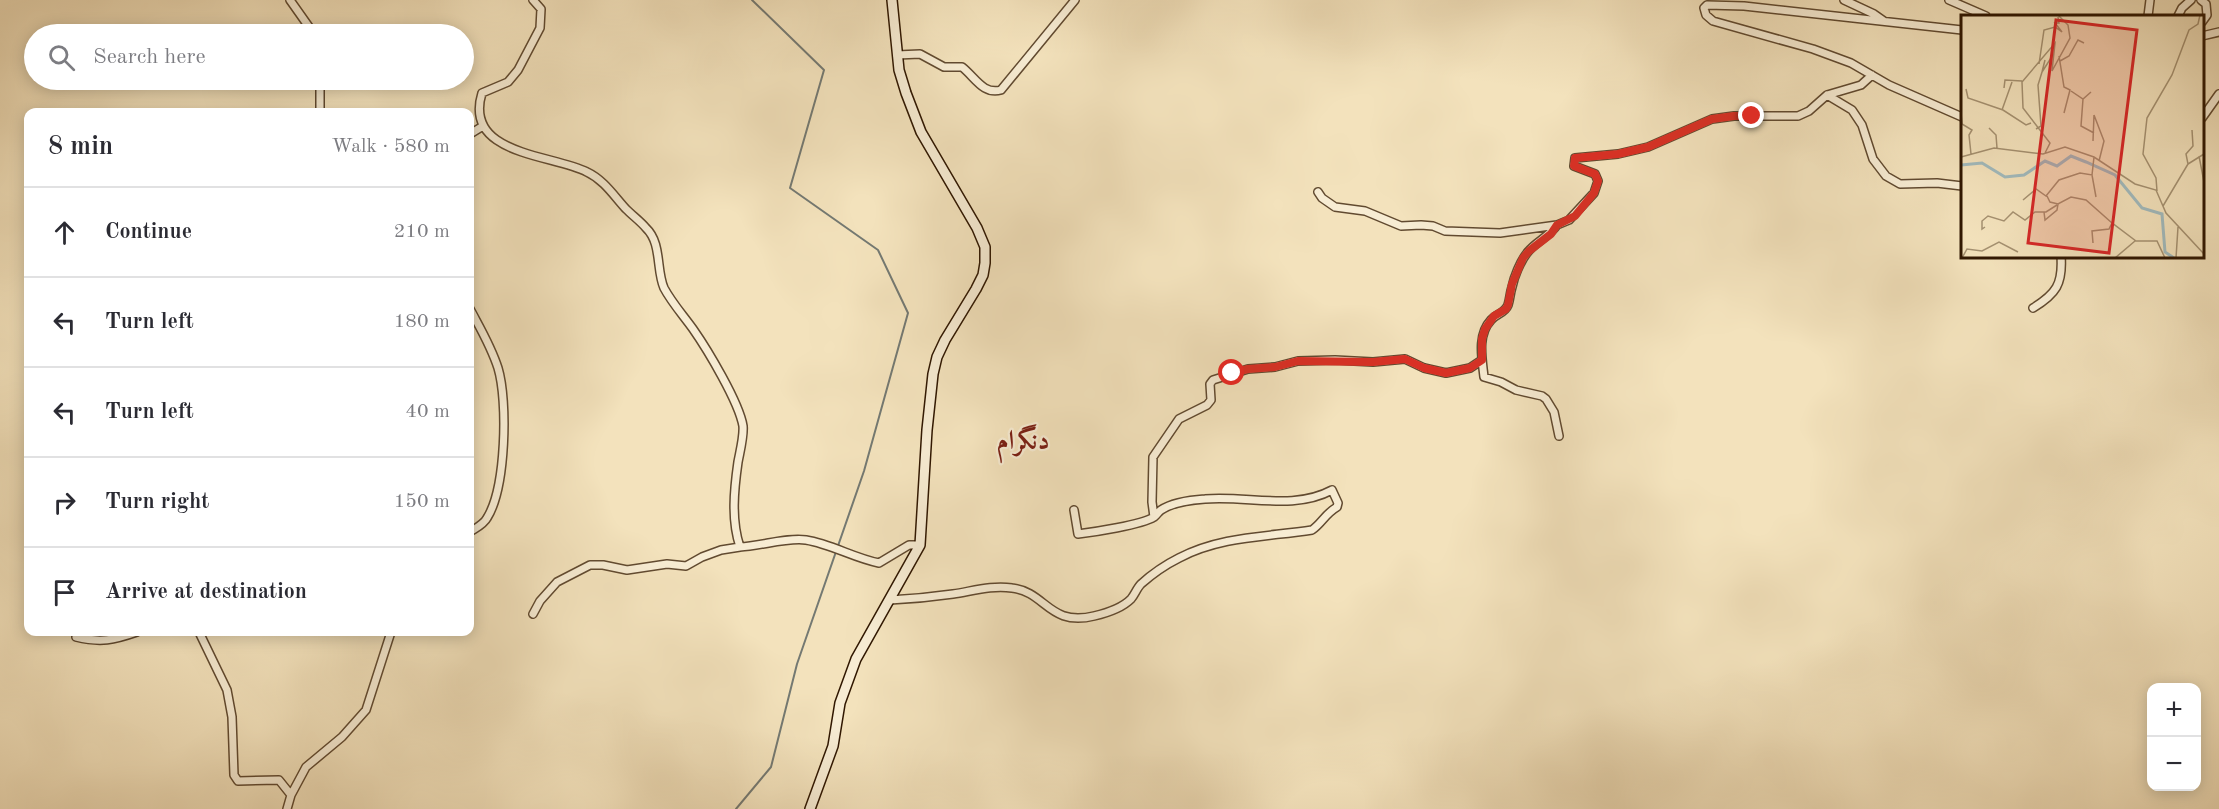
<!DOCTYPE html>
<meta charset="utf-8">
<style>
:root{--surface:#fff;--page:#f2f2f3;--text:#2b2b33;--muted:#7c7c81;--line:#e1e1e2}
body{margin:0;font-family:"Old Standard TT",Amiri,serif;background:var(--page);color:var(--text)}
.controls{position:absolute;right:18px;bottom:18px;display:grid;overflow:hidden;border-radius:12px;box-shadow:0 3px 15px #0003}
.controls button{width:54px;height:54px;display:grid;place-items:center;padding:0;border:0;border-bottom:2px solid var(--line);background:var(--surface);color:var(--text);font:30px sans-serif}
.stop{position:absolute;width:18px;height:18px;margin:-14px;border:4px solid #d93025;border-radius:50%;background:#fff}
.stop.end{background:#d93025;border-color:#fff;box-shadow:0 2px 6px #0008}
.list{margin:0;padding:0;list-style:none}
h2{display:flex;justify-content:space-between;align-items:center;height:78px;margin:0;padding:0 24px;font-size:26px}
h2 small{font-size:20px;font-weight:400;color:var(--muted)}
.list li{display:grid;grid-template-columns:39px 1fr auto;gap:18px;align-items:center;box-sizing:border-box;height:90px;padding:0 24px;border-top:2px solid var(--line)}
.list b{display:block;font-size:22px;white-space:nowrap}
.list em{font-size:20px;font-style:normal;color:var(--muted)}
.icon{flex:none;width:33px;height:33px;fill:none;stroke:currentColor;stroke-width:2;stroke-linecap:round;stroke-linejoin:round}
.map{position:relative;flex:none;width:2219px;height:809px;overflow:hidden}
.search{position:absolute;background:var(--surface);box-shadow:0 3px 15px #0003;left:24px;top:24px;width:450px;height:66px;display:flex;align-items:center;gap:15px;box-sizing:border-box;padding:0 21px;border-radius:33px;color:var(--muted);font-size:22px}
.panel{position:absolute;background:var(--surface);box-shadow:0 3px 15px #0003;left:24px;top:108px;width:450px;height:528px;border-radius:12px}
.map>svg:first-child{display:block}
</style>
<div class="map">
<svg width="2219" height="809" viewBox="0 0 2219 809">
<rect width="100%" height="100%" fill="#f3e2bc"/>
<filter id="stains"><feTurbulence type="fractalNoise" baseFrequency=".00333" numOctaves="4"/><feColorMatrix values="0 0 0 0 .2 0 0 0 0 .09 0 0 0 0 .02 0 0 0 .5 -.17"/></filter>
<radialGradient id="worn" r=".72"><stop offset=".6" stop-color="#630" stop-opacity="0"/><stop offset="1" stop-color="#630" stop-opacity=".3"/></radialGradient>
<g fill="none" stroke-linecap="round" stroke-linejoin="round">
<path stroke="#747972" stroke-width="2" d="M736,809L771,767L797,664L864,471L908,313L878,250L790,188L824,70L752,0"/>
<g stroke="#614a30" stroke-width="10">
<path id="minor" d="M290,0L314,34
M533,0L541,9L540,28L518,70L508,82L482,93C463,155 551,154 587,172C604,180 614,196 626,209C633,216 640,221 646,228C662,243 656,270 664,288C672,303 683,315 693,329C707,349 739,402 743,426C744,436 740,451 738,462C734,490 731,520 740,547C761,546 788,537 806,540C831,544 854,558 879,563L909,545H920
M1844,0L1874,14L1884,21
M1949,0L1986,16
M2201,0L2206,4L2207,15L2202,22
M2148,16L2150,0
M2178,16L2182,8L2191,0
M1962,30L1744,6L1707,5L1704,8L1706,15L1713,21L1813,49L1851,63L1889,85L1962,117
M2202,36L2219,32
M897,55L920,54L944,67H962C975,77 983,95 1001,90L1075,0
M1827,95L1852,110L1862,125L1873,159L1886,176L1900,184L1937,183L1962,186
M320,112V80
M2202,118L2219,94
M470,134L483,126
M1318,192L1322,198L1335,207L1365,211L1401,226L1421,225L1433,226L1445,231L1500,233L1557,225L1569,220L1594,193L1598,181L1595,174L1574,166L1575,158L1618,154L1648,147L1712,119L1734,116H1798L1809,111L1827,95L1861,85L1872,75
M1557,225C1549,237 1535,242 1527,253C1520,262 1514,277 1512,287C1510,293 1510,299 1508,305C1505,313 1496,314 1491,320C1477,335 1482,358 1484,377L1501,382L1516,390L1542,396L1546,399L1554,412L1559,436
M2033,308C2056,294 2063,284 2061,256
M470,309C480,328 491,346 498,368C508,401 506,488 487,518C484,524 476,528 470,532
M1154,517L1152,502L1153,457L1179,419L1207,405L1211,400L1210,384L1213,380L1248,369L1275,367L1298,361L1335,360L1373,362L1405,359L1424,368L1446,373L1470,368L1482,360
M890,600C911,599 932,597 953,594C973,591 992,585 1012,588C1046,592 1049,627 1094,616C1107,613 1122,608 1131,599C1135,594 1137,588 1141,584C1151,575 1167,564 1179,558C1221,536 1267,537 1312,530C1322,523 1325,514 1337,507L1338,503L1332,490C1293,511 1247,495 1205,499C1190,500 1173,502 1161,510C1158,512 1157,515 1154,517C1141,525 1094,532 1078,534L1074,510
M533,614L540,601L557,582L590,565H603L627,570L667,564L686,566L702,557L721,550L740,547
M199,632L227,690L232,717L234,775L238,781L279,780L291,795L287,809
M76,637C101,643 114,640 137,632
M291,795L306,767L342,737L366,710L391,632"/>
</g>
<g stroke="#301701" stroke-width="12">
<path id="secondary" d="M810,809L833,746L840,703L856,659L920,545L927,430L933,374L937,357L945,340L976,289L983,275L985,263V247L977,228L921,132L906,93L899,70L892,0"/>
</g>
<use href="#minor" stroke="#f7ecd3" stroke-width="7"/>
<use href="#secondary" stroke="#f7ecd3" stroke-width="9"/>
</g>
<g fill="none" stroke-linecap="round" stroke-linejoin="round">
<path stroke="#d93025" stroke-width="8" d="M1232,373L1248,369L1275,367L1298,361L1373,362L1405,359L1424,368L1446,373L1470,368L1482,360V339L1485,329L1494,316L1506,309L1508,305L1512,284L1523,258L1529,251L1551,234L1557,225L1575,216L1594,193L1598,181L1595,174L1574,166L1575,158L1618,154L1648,147L1712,119L1734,116H1752"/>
</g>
<g text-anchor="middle" stroke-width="4.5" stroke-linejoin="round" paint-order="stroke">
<g font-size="27" font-weight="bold" fill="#7a1f14" stroke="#f7ecd3">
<text x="1023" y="449">دنگرام</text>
</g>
</g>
<g transform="translate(1961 15)">
<rect width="243" height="243" fill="#f3e2bc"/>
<path fill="none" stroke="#a1babd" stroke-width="3" d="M0,150L21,148L44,162L63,160L84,146L96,151L110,141L125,147L154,160L181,193L201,199L204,237L213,243"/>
<path fill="none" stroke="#a59171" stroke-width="1.5" d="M98,41L103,72L109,75L103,98M84,45L81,57L90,43M99,46L108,41L117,25L123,28M78,49L83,15L94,12L101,17L94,8H98L97,2M43,73L44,65L61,66M5,74L7,83L42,95L65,110L70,108M110,76L122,84L130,77M122,84L120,111L133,118M41,95L51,67M0,98L1,109L11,115L8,120L10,139M133,100L143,126L138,146M28,113L35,120L36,133M75,114L80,111L77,70L81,57M132,126L133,100M84,138L89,128L62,93L61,67L94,28L91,56L109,23L107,10L97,0M238,141L243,167M0,142L33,133L82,139L104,132L133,142L174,169L195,175L205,198L243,239M227,149L243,139M131,160L135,182M196,176L195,163L182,139L186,103L211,60L228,15L237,9L239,0M86,181L89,187L97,189L110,182L125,185L151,208M62,185L75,174L85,181L98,165L119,158L131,160L133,142M202,191L227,149L225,139L232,131L231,115M83,197L84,205L96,195L97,189M24,212L21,214V206L27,201L43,206L52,197L64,205L74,197H85L96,190M132,228L131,216L148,214L151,208L175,226H196L204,243M1,243L6,234L21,236L38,227L57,237M154,243L174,226M215,243L217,212"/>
<path fill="#d62828" fill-opacity="0.15" stroke="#d62828" stroke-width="3" d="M95,5L176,15L148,238L67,228Z"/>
<rect width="243" height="243" fill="none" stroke="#301701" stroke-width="3"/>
</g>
<rect width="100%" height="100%" filter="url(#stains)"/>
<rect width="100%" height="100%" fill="url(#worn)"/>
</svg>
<div class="controls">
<button>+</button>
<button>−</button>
</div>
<div class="stop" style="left:1232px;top:373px"></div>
<div class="stop end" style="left:1752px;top:116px"></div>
<div class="search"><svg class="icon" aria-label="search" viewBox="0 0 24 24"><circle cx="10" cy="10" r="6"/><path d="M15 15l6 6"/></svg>Search here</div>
<section class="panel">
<h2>8 min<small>Walk · 580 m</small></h2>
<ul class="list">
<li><svg class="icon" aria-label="ahead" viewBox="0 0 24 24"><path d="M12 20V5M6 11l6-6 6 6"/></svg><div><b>Continue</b></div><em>210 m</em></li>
<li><svg class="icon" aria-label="left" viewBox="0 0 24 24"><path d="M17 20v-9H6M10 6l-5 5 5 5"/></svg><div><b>Turn left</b></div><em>180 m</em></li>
<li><svg class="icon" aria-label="left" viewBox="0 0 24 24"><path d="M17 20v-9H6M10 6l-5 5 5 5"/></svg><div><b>Turn left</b></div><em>40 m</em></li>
<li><svg class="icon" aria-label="right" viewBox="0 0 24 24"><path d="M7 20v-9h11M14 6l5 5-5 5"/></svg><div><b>Turn right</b></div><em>150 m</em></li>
<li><svg class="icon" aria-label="arrive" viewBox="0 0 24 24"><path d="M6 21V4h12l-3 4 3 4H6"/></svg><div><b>Arrive at destination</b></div></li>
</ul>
</section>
</div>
